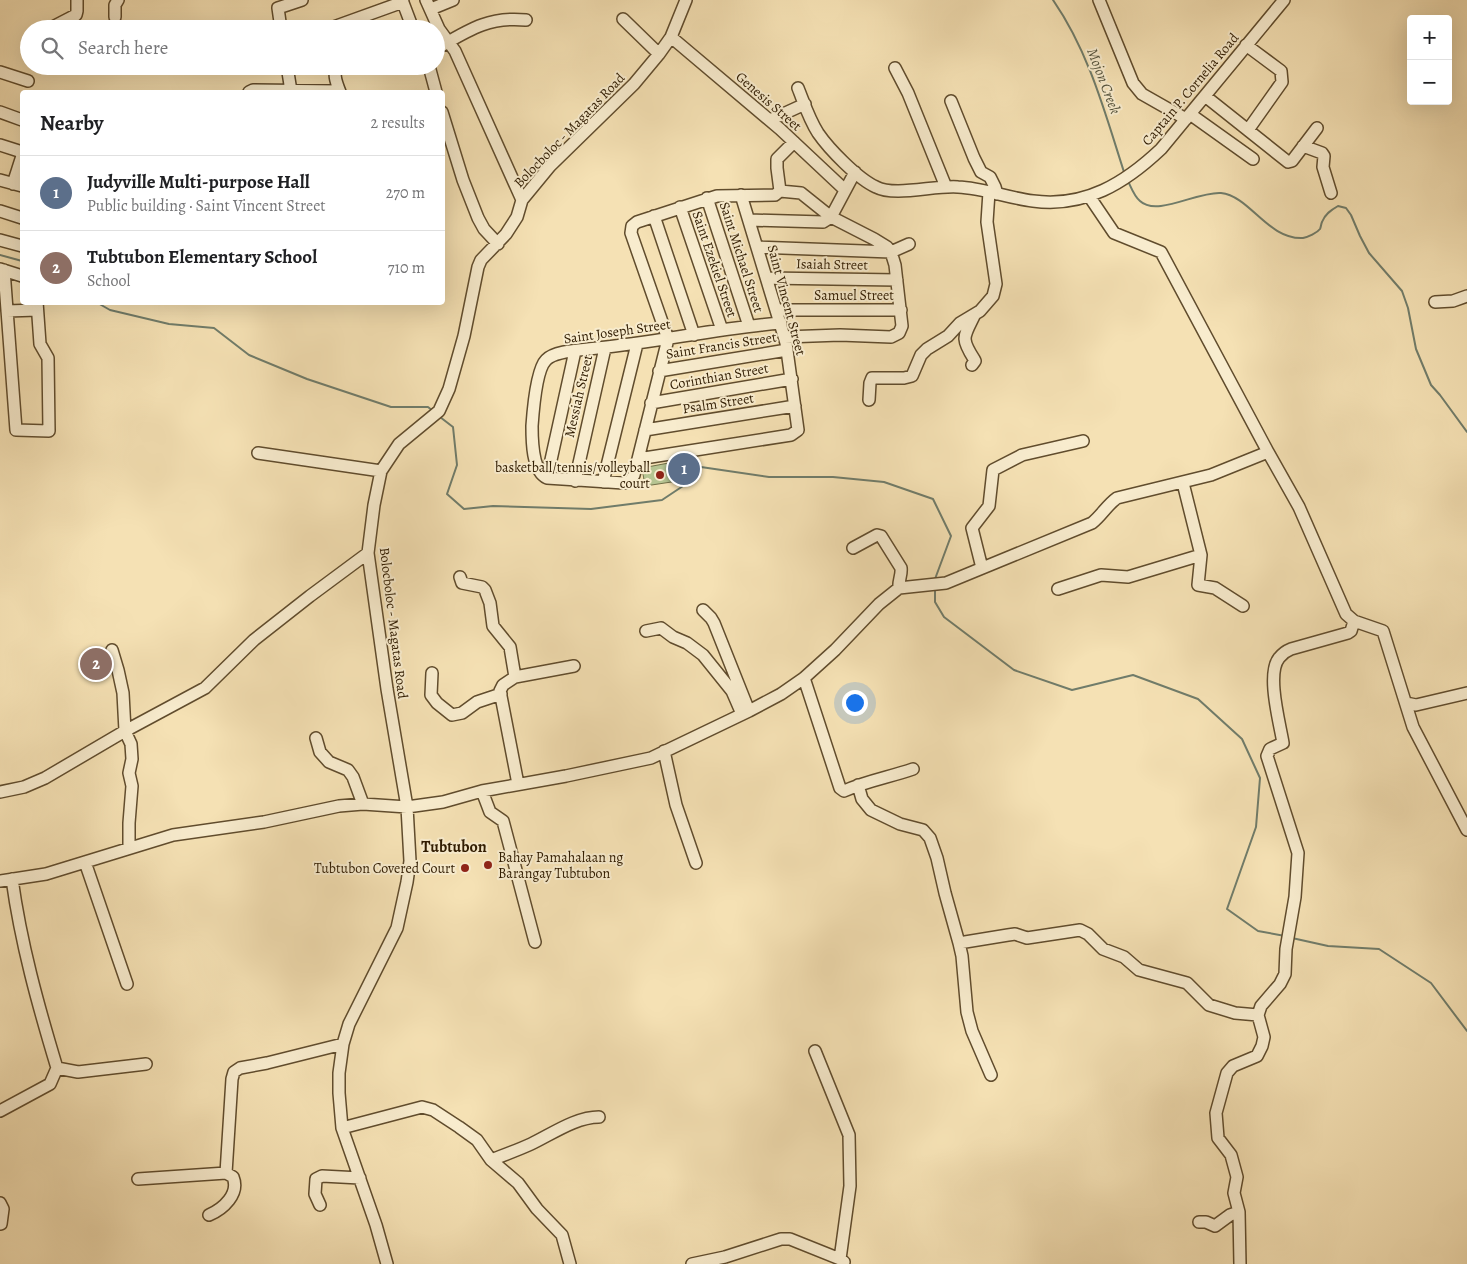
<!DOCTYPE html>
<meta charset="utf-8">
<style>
:root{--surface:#fff;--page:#f6f6f6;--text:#202124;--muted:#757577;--line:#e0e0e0;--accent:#8f2418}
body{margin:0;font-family:Alegreya,serif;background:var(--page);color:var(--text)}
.controls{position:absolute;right:15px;top:15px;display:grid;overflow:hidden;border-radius:5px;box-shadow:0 5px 20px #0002}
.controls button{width:45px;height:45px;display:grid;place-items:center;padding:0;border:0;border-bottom:1px solid var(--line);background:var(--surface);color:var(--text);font:25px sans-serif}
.you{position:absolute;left:854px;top:702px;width:18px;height:18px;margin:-12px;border:4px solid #fff;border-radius:50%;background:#1a73e8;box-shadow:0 0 0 8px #1a73e833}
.badge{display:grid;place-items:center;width:32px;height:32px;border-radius:50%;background:var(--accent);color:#fff;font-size:16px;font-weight:700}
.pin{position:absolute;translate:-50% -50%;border:2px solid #fff;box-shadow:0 1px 5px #0006}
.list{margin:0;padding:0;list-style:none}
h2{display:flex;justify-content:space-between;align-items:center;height:65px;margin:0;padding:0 20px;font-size:21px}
h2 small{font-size:16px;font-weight:400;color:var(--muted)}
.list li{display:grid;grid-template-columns:32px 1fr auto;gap:15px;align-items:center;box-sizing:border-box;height:75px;padding:0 20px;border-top:1px solid var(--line)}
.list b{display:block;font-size:19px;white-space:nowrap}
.list p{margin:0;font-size:16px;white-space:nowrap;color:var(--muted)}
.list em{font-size:16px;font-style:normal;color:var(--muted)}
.icon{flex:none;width:28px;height:28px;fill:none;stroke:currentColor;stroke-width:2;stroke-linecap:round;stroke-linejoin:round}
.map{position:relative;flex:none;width:1467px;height:1264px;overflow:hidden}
.search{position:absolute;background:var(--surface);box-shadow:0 5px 20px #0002;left:20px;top:20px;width:425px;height:55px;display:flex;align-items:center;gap:12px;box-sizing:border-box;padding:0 18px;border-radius:28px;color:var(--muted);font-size:19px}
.panel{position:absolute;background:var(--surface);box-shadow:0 5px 20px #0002;left:20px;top:90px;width:425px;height:215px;border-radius:5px}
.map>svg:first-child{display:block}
</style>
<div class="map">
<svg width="1467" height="1264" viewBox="0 0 1467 1264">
<rect width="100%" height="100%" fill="#f5e1b4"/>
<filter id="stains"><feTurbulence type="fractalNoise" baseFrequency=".004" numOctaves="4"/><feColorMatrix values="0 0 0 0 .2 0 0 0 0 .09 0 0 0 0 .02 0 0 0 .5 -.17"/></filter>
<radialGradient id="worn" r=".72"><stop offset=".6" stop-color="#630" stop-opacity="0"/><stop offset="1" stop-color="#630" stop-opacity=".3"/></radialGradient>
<path fill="#b6c492" stroke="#727049" d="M674,462L678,481L645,486L642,468Z"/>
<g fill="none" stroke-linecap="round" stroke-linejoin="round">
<path stroke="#707c6a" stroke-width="2" d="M1053,0C1089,52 1105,113 1124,172
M1128,181C1131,187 1134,196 1140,201C1157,217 1198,191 1221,193C1250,196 1268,240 1303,238C1308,237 1317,233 1320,229C1321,227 1321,224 1322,222C1325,214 1331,210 1338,206L1346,208L1351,215L1360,236L1369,253L1402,291L1408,308L1416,349L1431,385L1440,395L1467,432
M0,255L22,261
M96,302L110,310L169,324L214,328L249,355L307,379L391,407H428L433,411
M440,417L453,427L457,465L447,494L464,509L493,506L591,509L662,500L692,480L701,467L769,477H833L884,482L933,499L951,536L935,579
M935,589V602L944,617L1014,670L1072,690L1133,675L1198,699L1242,739L1260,778L1256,827L1227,909L1258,931L1285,936
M1292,938L1328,946L1379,949L1431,983L1467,1031"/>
<g stroke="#604c2d" stroke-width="14">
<path id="minor" d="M402,0L413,29
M426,0L439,29L455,51L522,200
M1099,0L1133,83L1142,94L1186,119
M431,9L453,0
M115,17V5L118,0
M623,19L659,54
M49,29L76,15L77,11V0
M281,29L278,8L302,0
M328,29L403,2
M671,37L780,129L845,190
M1246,45L1281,71L1282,82L1248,130
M436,49C467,31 488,16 526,20
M287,66L291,91
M338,66C332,74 337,84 340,92
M429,66L436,92
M895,68L908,93L946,187
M0,72L28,81
M798,88C804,103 809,119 818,133C829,149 858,179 876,187C895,197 935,185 958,187C983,188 1008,198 1033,201C1085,208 1125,183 1161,149L1284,0
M249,92L253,90L339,91
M1205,96L1288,162L1292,161L1317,128
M951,101L974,158L981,172L990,177L995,187L997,194
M0,112L22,120
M442,112L463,180L478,218L484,229L498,244
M1190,114L1253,159
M770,120L805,104
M0,145L22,152
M1303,146L1322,153L1324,156L1323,167L1331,193
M0,180L22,186
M13,184L22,156
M780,191L775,195L717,196L637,222L632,226L631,233L668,339L634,475L630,481L624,483L547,478C532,471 532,441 532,426C533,412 536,370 546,360C555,350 584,350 597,348C658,342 719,328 781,323
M780,191L801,193L831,217L874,239L887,247L891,252L895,265L902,326L899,333L891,337L840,335L785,337
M780,191L777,168V159L794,142
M707,198L749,326
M680,207L722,330
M0,211L22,218
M654,216L694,335
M749,220L823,222L831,217L855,172
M0,240L22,246
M757,247L891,252L909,244
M0,269L22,276
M4,270L16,430L49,431L48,358L40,344L37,302
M767,278L897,280
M1435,302L1453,301L1467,296
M777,310H901
M7,311L37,310
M972,365L975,361L974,359C960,337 964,337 975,314
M659,371L787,350
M869,400L870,383L872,378H904L912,376L921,355L927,349L948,336L960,323L980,311L993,296L996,284L987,222L989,192
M651,403L792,379
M645,430L795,406
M1268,452L1299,507L1346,614L1354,621L1383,631L1413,727L1467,830
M258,453L381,471
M638,459L791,435L798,430L786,343L741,195
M547,478L575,351
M575,481L605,348
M603,482L637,344
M1183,483L1201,555L1198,585L1215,588L1243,606
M853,548L877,535L881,536L901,568C902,575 898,581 899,588
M982,568L972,528L989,506L993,470L1022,455L1083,441
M460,577L462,583L482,587L485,590L490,603L493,626L510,647L515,677L503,685L500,691L518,784
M1058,589L1101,575L1128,577L1201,555
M703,610L711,618L714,623L749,711
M646,631L661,628L673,637L687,643L703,655L732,691L742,714
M112,650L118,670L123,693L125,731L131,744L132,759L129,773L132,786L129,823V848
M432,673L431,695L437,703L452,715L462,713L477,702L501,694
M515,677L574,666
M804,678L840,788L844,791C866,781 890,777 913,769
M1406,703L1416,705L1467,693
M316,738L320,752L329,762L348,770L353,777L363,804
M664,751L676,805L696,863
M858,785L862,799L871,810L900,824L923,830L930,838L937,858L945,893L959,943L1008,935L1015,934L1027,938L1080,930L1088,934L1103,949L1124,957L1139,970L1187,983L1209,1005L1235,1013L1258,1015
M482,791L490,812L503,821L535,942
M0,792L24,787L45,778L125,731L205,688L254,640L310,596L368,553
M85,862L127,984
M0,881L46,874L173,835L264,822L339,806L363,804L407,807L443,802L482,791L566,776L651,758L749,711L781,694L804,678L835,650L879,604L899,588L946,583L1092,523C1102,515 1107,505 1117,498L1211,475L1268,452L1161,252L1114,233L1089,196
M959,943L962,956L967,1012L972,1031L991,1075
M815,1051L849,1135L850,1186L840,1259
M57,1068L78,1072L146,1064
M0,1111L50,1084L57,1068C38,1005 21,944 12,879
M342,1128L422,1107L433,1110L459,1127L477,1140L491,1160L518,1183L537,1209L562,1235L570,1264
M491,1160C504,1155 518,1150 531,1144C552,1134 576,1117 599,1117
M226,1173L232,1079L234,1072L240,1068L267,1063L343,1044
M138,1179L226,1173L233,1177C240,1194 223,1209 209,1215
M0,1203L3,1209L1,1224
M320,1205L315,1194L316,1179L322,1176L360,1178
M1199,1222H1206L1215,1226L1230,1215L1239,1212
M387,1264L376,1225L342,1128L339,1093V1073L343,1044L349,1024L397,928L407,882L410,861L407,807L387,689L368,553L374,505L381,471L399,444L439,411L449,389L464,336L478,267L481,260L506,234L517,217L522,200L550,166L634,84L659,54L671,37L686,0
M692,1264L725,1257L781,1239H790L840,1259L844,1262
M1240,1264L1239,1212L1234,1193L1237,1177L1231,1155L1218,1138L1216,1113L1227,1073L1233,1066L1257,1056L1262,1046L1264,1037L1258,1015L1261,1006L1280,984L1285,974L1286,949L1295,897L1298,853L1267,756L1270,749L1283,743C1280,724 1266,674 1279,658C1282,654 1286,651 1291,649L1348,633L1351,631L1354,621"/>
</g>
<use href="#minor" stroke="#f8ecce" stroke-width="11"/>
</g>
<g fill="#8f2418" stroke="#f8ecce" stroke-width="2">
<circle cx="660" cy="475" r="5"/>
<circle cx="488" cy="865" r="5"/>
<circle cx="465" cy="868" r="5"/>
</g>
<g text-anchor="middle" stroke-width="4" stroke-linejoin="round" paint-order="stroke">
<g font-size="14" fill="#2f1b00" stroke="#f8ecce">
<text transform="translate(1190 89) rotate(-50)" y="5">Captain P. Cornelia Road</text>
<text transform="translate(769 101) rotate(41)" y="5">Genesis Street</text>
<text transform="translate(569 130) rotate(-46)" y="5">Bolocboloc - Magatas Road</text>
<text transform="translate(742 257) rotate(72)" y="5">Saint Michael Street</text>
<text transform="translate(715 264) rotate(71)" y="5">Saint Ezekiel Street</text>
<text transform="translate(832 264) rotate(1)" y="5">Isaiah Street</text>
<text x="854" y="300">Samuel Street</text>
<text transform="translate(787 300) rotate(75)" y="5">Saint Vincent Street</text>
<text transform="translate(617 331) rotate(-8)" y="5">Saint Joseph Street</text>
<text transform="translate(721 345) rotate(-9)" y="5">Saint Francis Street</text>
<text transform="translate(719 376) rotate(-10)" y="5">Corinthian Street</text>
<text transform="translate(578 396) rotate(-77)" y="5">Messiah Street</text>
<text transform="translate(718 403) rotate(-9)" y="5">Psalm Street</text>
<text transform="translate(394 623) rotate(83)" y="5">Bolocboloc - Magatas Road</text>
</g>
<g font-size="14" fill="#2f1b00" stroke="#f8ecce" text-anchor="end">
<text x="650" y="472">basketball/tennis/volleyball<tspan x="650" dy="16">court</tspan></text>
<text x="498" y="862" text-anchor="start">Bahay Pamahalaan ng<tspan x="498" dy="16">Barangay Tubtubon</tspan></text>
<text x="455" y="873">Tubtubon Covered Court</text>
</g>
<g font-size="15" font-style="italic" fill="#55543e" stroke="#f8ecce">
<text transform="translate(1104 81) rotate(69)" y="5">Mojon Creek</text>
</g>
<g font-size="16" font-weight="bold" fill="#2f1b00" stroke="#f8ecce">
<text x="454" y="852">Tubtubon</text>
</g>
</g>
<rect width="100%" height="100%" filter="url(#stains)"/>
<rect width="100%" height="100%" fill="url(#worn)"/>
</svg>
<div class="controls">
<button>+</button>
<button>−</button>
</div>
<div class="you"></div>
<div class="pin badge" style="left:684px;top:469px;background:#5c6f8a">1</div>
<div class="pin badge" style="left:96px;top:664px;background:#8d6e63">2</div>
<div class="search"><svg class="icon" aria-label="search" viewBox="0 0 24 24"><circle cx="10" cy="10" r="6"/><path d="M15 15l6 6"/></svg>Search here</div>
<section class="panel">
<h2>Nearby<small>2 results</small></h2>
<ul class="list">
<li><span class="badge" style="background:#5c6f8a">1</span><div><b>Judyville Multi-purpose Hall</b><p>Public building · Saint Vincent Street</p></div><em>270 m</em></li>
<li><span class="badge" style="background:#8d6e63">2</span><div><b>Tubtubon Elementary School</b><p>School</p></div><em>710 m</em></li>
</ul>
</section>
</div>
